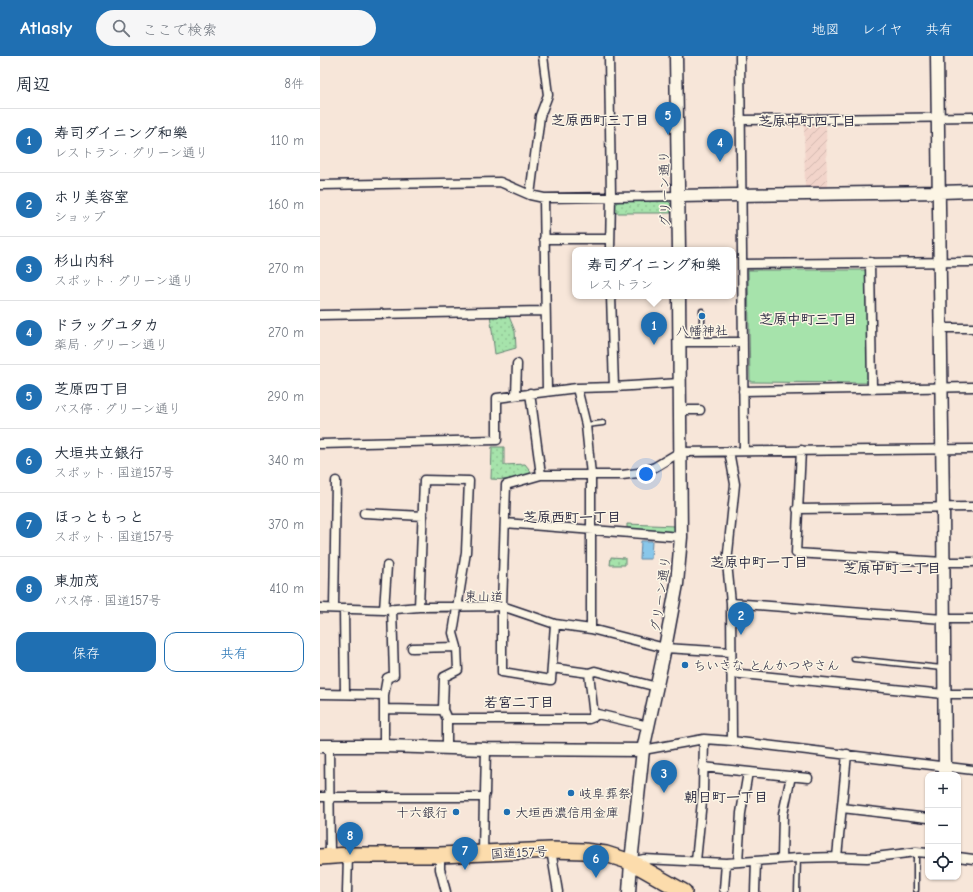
<!DOCTYPE html>
<html lang="ja">
<meta charset="utf-8">
<style>
:root{--surface:#fff;--page:#f6f6f7;--text:#1f2937;--muted:#747a83;--line:#e0e1e3;--accent:#1f6fb2}
body{margin:0;font-family:"Comic Neue","Klee One",sans-serif;background:var(--page);color:var(--text)}
.controls{position:absolute;right:12px;bottom:12px;display:grid;overflow:hidden;border-radius:8px;box-shadow:0 1px 3px #0004}
.controls button{width:36px;height:36px;display:grid;place-items:center;padding:0;border:0;border-bottom:1px solid var(--line);background:var(--surface);color:var(--text);font:20px sans-serif}
.you{position:absolute;left:326px;top:418px;width:14px;height:14px;margin:-10px;border:3px solid #fff;border-radius:50%;background:#1a73e8;box-shadow:0 0 0 6px #1a73e833}
.badge{display:grid;place-items:center;width:26px;height:26px;border-radius:50%;background:var(--accent);color:#fff;font-size:13px;font-weight:700}
.pin{position:absolute;translate:-50% -33px;filter:drop-shadow(0 1px 2px #0008)}
.pin::after{content:'';position:absolute;top:21px;width:14px;height:12px;background:inherit;clip-path:polygon(0 0,100% 0,50% 100%)}
.popup{position:absolute;left:252px;top:191px;width:164px;height:52px;box-sizing:border-box;display:grid;place-content:center;border-radius:8px;background:var(--surface);filter:drop-shadow(0 1px 3px #0005);font-size:13px;white-space:nowrap;color:var(--muted)}
.popup b{font-size:15px;color:var(--text)}
.popup::after{content:'';position:absolute;left:50%;top:100%;margin-left:-8px;border:8px solid transparent;border-top-color:var(--surface)}
.list{margin:0;padding:0;list-style:none}
h2{display:flex;justify-content:space-between;align-items:center;height:52px;margin:0;padding:0 16px;font-size:17px}
h2 small{font-size:13px;font-weight:400;color:var(--muted)}
.list li{display:grid;grid-template-columns:26px 1fr auto;gap:12px;align-items:center;box-sizing:border-box;height:64px;padding:0 16px;border-top:1px solid var(--line)}
.list b{display:block;font-size:15px;white-space:nowrap}
.list p{margin:0;font-size:13px;white-space:nowrap;color:var(--muted)}
.list em{font-size:13px;font-style:normal;color:var(--muted)}
.actions{display:flex;gap:8px;padding:12px 16px}
.actions a{flex:1;padding:9px 0;border:1px solid var(--accent);border-radius:12px;text-align:center;font-size:14px;color:var(--accent)}
.actions .main{background:var(--accent);color:#fff}
.icon{flex:none;width:22px;height:22px;fill:none;stroke:currentColor;stroke-width:2;stroke-linecap:round;stroke-linejoin:round}
.map{position:relative;flex:none;width:653px;height:836px;overflow:hidden}
header{display:flex;align-items:center;gap:24px;box-sizing:border-box;height:56px;padding:0 20px;background:var(--accent);color:#fff}
header strong{font-size:19px}
nav{display:flex;gap:22px;margin-inline-start:auto;font-size:14px}
.search{width:280px;height:36px;background:var(--page);display:flex;align-items:center;gap:10px;box-sizing:border-box;padding:0 14px;border-radius:22px;color:var(--muted);font-size:15px}
main{display:flex}
aside{flex:1;background:var(--surface)}
.map>svg:first-child{display:block}
</style>
<header>
<strong>Atlasly</strong>
<div class="search"><svg class="icon" aria-label="search" viewBox="0 0 24 24"><circle cx="10" cy="10" r="6"/><path d="M15 15l6 6"/></svg>ここで検索</div>
<nav><a>地図</a><a>レイヤ</a><a>共有</a></nav>
</header>
<main>
<aside>
<h2>周辺<small>8件</small></h2>
<ul class="list">
<li><span class="badge">1</span><div><b>寿司ダイニング和樂</b><p>レストラン · グリーン通り</p></div><em>110 m</em></li>
<li><span class="badge">2</span><div><b>ホリ美容室</b><p>ショップ</p></div><em>160 m</em></li>
<li><span class="badge">3</span><div><b>杉山内科</b><p>スポット · グリーン通り</p></div><em>270 m</em></li>
<li><span class="badge">4</span><div><b>ドラッグユタカ</b><p>薬局 · グリーン通り</p></div><em>270 m</em></li>
<li><span class="badge">5</span><div><b>芝原四丁目</b><p>バス停 · グリーン通り</p></div><em>290 m</em></li>
<li><span class="badge">6</span><div><b>大垣共立銀行</b><p>スポット · 国道157号</p></div><em>340 m</em></li>
<li><span class="badge">7</span><div><b>ほっともっと</b><p>スポット · 国道157号</p></div><em>370 m</em></li>
<li><span class="badge">8</span><div><b>東加茂</b><p>バス停 · 国道157号</p></div><em>410 m</em></li>
</ul>
<div class="actions"><a class="main">保存</a><a>共有</a></div>
</aside>
<div class="map">
<svg width="653" height="836" viewBox="0 0 653 836">
<defs>
<pattern id="industrial-furrows" width="10" height="10" patternUnits="userSpaceOnUse"><rect width="10" height="10" fill="#f2d4ca"/><path d="M-1 1l2-2M0 10L10 0M9 11l2-2" fill="none" stroke="#cfb6ae"/></pattern>
<pattern id="grass-dots" width="8" height="8" patternUnits="userSpaceOnUse"><rect width="8" height="8" fill="#a6e3ab"/><path d="M2 2h.1M6 6h.1" fill="none" stroke="#8fc294" stroke-width="1.8" stroke-linecap="round"/></pattern>
</defs>
<rect width="100%" height="100%" fill="#f7e6d9"/>
<filter id="ink" filterUnits="userSpaceOnUse"><feTurbulence type="fractalNoise" baseFrequency=".025" numOctaves="2"/><feDisplacementMap in="SourceGraphic" scale="8" xChannelSelector="R" yChannelSelector="G"/><feConvolveMatrix kernelMatrix="1 2 1 2 8 2 1 2 1" color-interpolation-filters="sRGB"/></filter>
<g filter="url(#ink)">
<path fill="url(#industrial-furrows)" d="M506,65L507,133L485,135L484,66Z"/>
<path fill="url(#grass-dots)" stroke="#648273" d="M297,145H348L351,148V157H295V148Z
M170,258H188L195,275L196,292L175,298Z
M172,391H184V409L205,408L213,418L188,424L171,423Z
M291,501L305,502V509H290Z"/>
<path fill="#a6e3ab" stroke="#648273" d="M428,214H547L548,327L430,326Z
M307,468L355,470V474L353,477L307,472Z"/>
<path fill="#89c7ea" stroke="#6085a4" d="M321,485H332L331,503H320Z"/>
<g fill="none" stroke-linecap="round" stroke-linejoin="round">
<g stroke="#22223b" stroke-width="7">
<path id="lane" d="M382,255V286
M266,369L283,367
M534,603L622,612
M596,834V796
M477,836L478,802"/>
</g>
<g stroke="#22223b" stroke-width="11">
<path id="street" d="M289,0L291,140L290,194
M420,0L424,395
M420,64L653,61
M0,129L180,126L210,139L224,142L358,140
M210,139L220,60L228,39L223,0
M224,142L227,335
M224,183H289
M550,206L552,332
M422,208L653,206
M291,240L294,331
M0,259L223,255
M621,272H653
M360,286H423
M257,332L266,369L271,419V573
M423,335L653,331
M210,337L221,419
M196,339L197,308
M361,354H380
M0,388L177,384V342L257,332L294,331L360,327
M481,394L476,497L623,506H653
M409,395L415,428L407,507L411,547L412,685
M477,453L653,451
M44,457L103,460
M185,467L361,481
M411,547L623,563H653
M0,552L64,554L99,551L182,550L235,568L271,573L345,592L411,596
M14,552L16,425
M24,553L25,638
M64,554L67,510
M235,568L231,624L182,616V550L186,429L221,419H302L318,417L335,411L360,396L653,393
M92,592L137,591
M232,612L269,617L275,615L337,631
M411,617L624,638H653
M0,638L64,639V690
M64,639L67,622L74,619L72,553
M64,653L123,654L124,621L138,614L137,591L133,577L146,496L149,425L104,424L99,551
M123,654L127,663H269L274,661L269,617
M273,657L328,670
M9,691L10,801
M127,692V663
M323,694L384,683L412,685L653,714
M383,711L488,722
M0,741H164L163,797
M164,741L165,738L166,693
M522,752L608,762
M231,794L238,836
M120,799V813L126,836
M517,801L527,698
M638,801L653,803
M462,803L463,758L471,720
M376,805L383,735L384,683
M311,806L324,803L406,807L478,802L517,801L547,802L596,796L608,797
M418,806L421,757L428,716
M404,833L406,807
M27,836L28,799
M435,836L436,805"/>
</g>
<g stroke="#22223b" stroke-width="15">
<path id="secondary" d="M356,0L359,194
M617,0L623,452L625,719
M358,140L620,136L653,135
M0,690H64L166,693L323,694
M309,836L311,806L323,694L345,592L357,528L361,481L359,240"/>
</g>
<g stroke="#22223b" stroke-width="18">
<path id="highway" d="M0,801L28,799H120L231,794L264,795L286,798L311,806L364,836"/>
</g>
<use href="#lane" stroke="#fcf5e5" stroke-width="4"/>
<use href="#street" stroke="#fcf5e5" stroke-width="8"/>
<use href="#secondary" stroke="#fcf5e5" stroke-width="12"/>
<use href="#highway" stroke="#fcdcac" stroke-width="15"/>
</g>
</g>
<g fill="#1f6fb2" stroke="#fcf5e5" stroke-width="1.5">
<circle cx="382" cy="260" r="4"/>
<circle cx="365" cy="609" r="4"/>
<circle cx="251" cy="737" r="4"/>
<circle cx="136" cy="756" r="4"/>
<circle cx="187" cy="756" r="4"/>
</g>
<g text-anchor="middle" stroke-width="3" stroke-linejoin="round" paint-order="stroke">
<g font-size="13" fill="#22223b" stroke="#fcf5e5">
<text transform="translate(344 133) rotate(-91)" y="5">グリーン通り</text>
<text transform="translate(340 538) rotate(-82)" y="5">グリーン通り</text>
<text transform="translate(164 540) rotate(2)" y="5">東山道</text>
<text transform="translate(199 796) rotate(-3)" y="5">国道157号</text>
</g>
<g font-size="13" fill="#22223b" stroke="#fcf5e5" text-anchor="start">
<text x="382" y="279" text-anchor="middle">八幡神社</text>
<text x="373" y="614">ちいさな とんかつやさん</text>
<text x="259" y="742">岐阜葬祭</text>
<text x="128" y="761" text-anchor="end">十六銀行</text>
<text x="195" y="761">大垣西濃信用金庫</text>
</g>
<g font-size="14" font-weight="bold" fill="#22223b" stroke="#fcf5e5">
<text x="280" y="69">芝原西町三丁目</text>
<text x="487" y="70">芝原中町四丁目</text>
<text x="488" y="268">芝原中町三丁目</text>
<text x="252" y="466">芝原西町一丁目</text>
<text x="439" y="511">芝原中町一丁目</text>
<text x="572" y="517">芝原中町二丁目</text>
<text x="199" y="651">若宮二丁目</text>
<text x="406" y="746">朝日町一丁目</text>
</g>
</g>
</svg>
<div class="controls">
<button>+</button>
<button>−</button>
<button><svg class="icon" aria-label="locate" viewBox="0 0 24 24"><circle cx="12" cy="12" r="6"/><path d="M12 2v4M12 18v4M2 12h4M18 12h4"/></svg></button>
</div>
<div class="you"></div>
<div class="pin badge" style="left:334px;top:289px">1</div>
<div class="popup"><b>寿司ダイニング和樂</b>レストラン</div>
<div class="pin badge" style="left:421px;top:579px">2</div>
<div class="pin badge" style="left:344px;top:737px">3</div>
<div class="pin badge" style="left:400px;top:106px">4</div>
<div class="pin badge" style="left:348px;top:79px">5</div>
<div class="pin badge" style="left:276px;top:822px">6</div>
<div class="pin badge" style="left:145px;top:814px">7</div>
<div class="pin badge" style="left:30px;top:799px">8</div>
</div>
</main>
